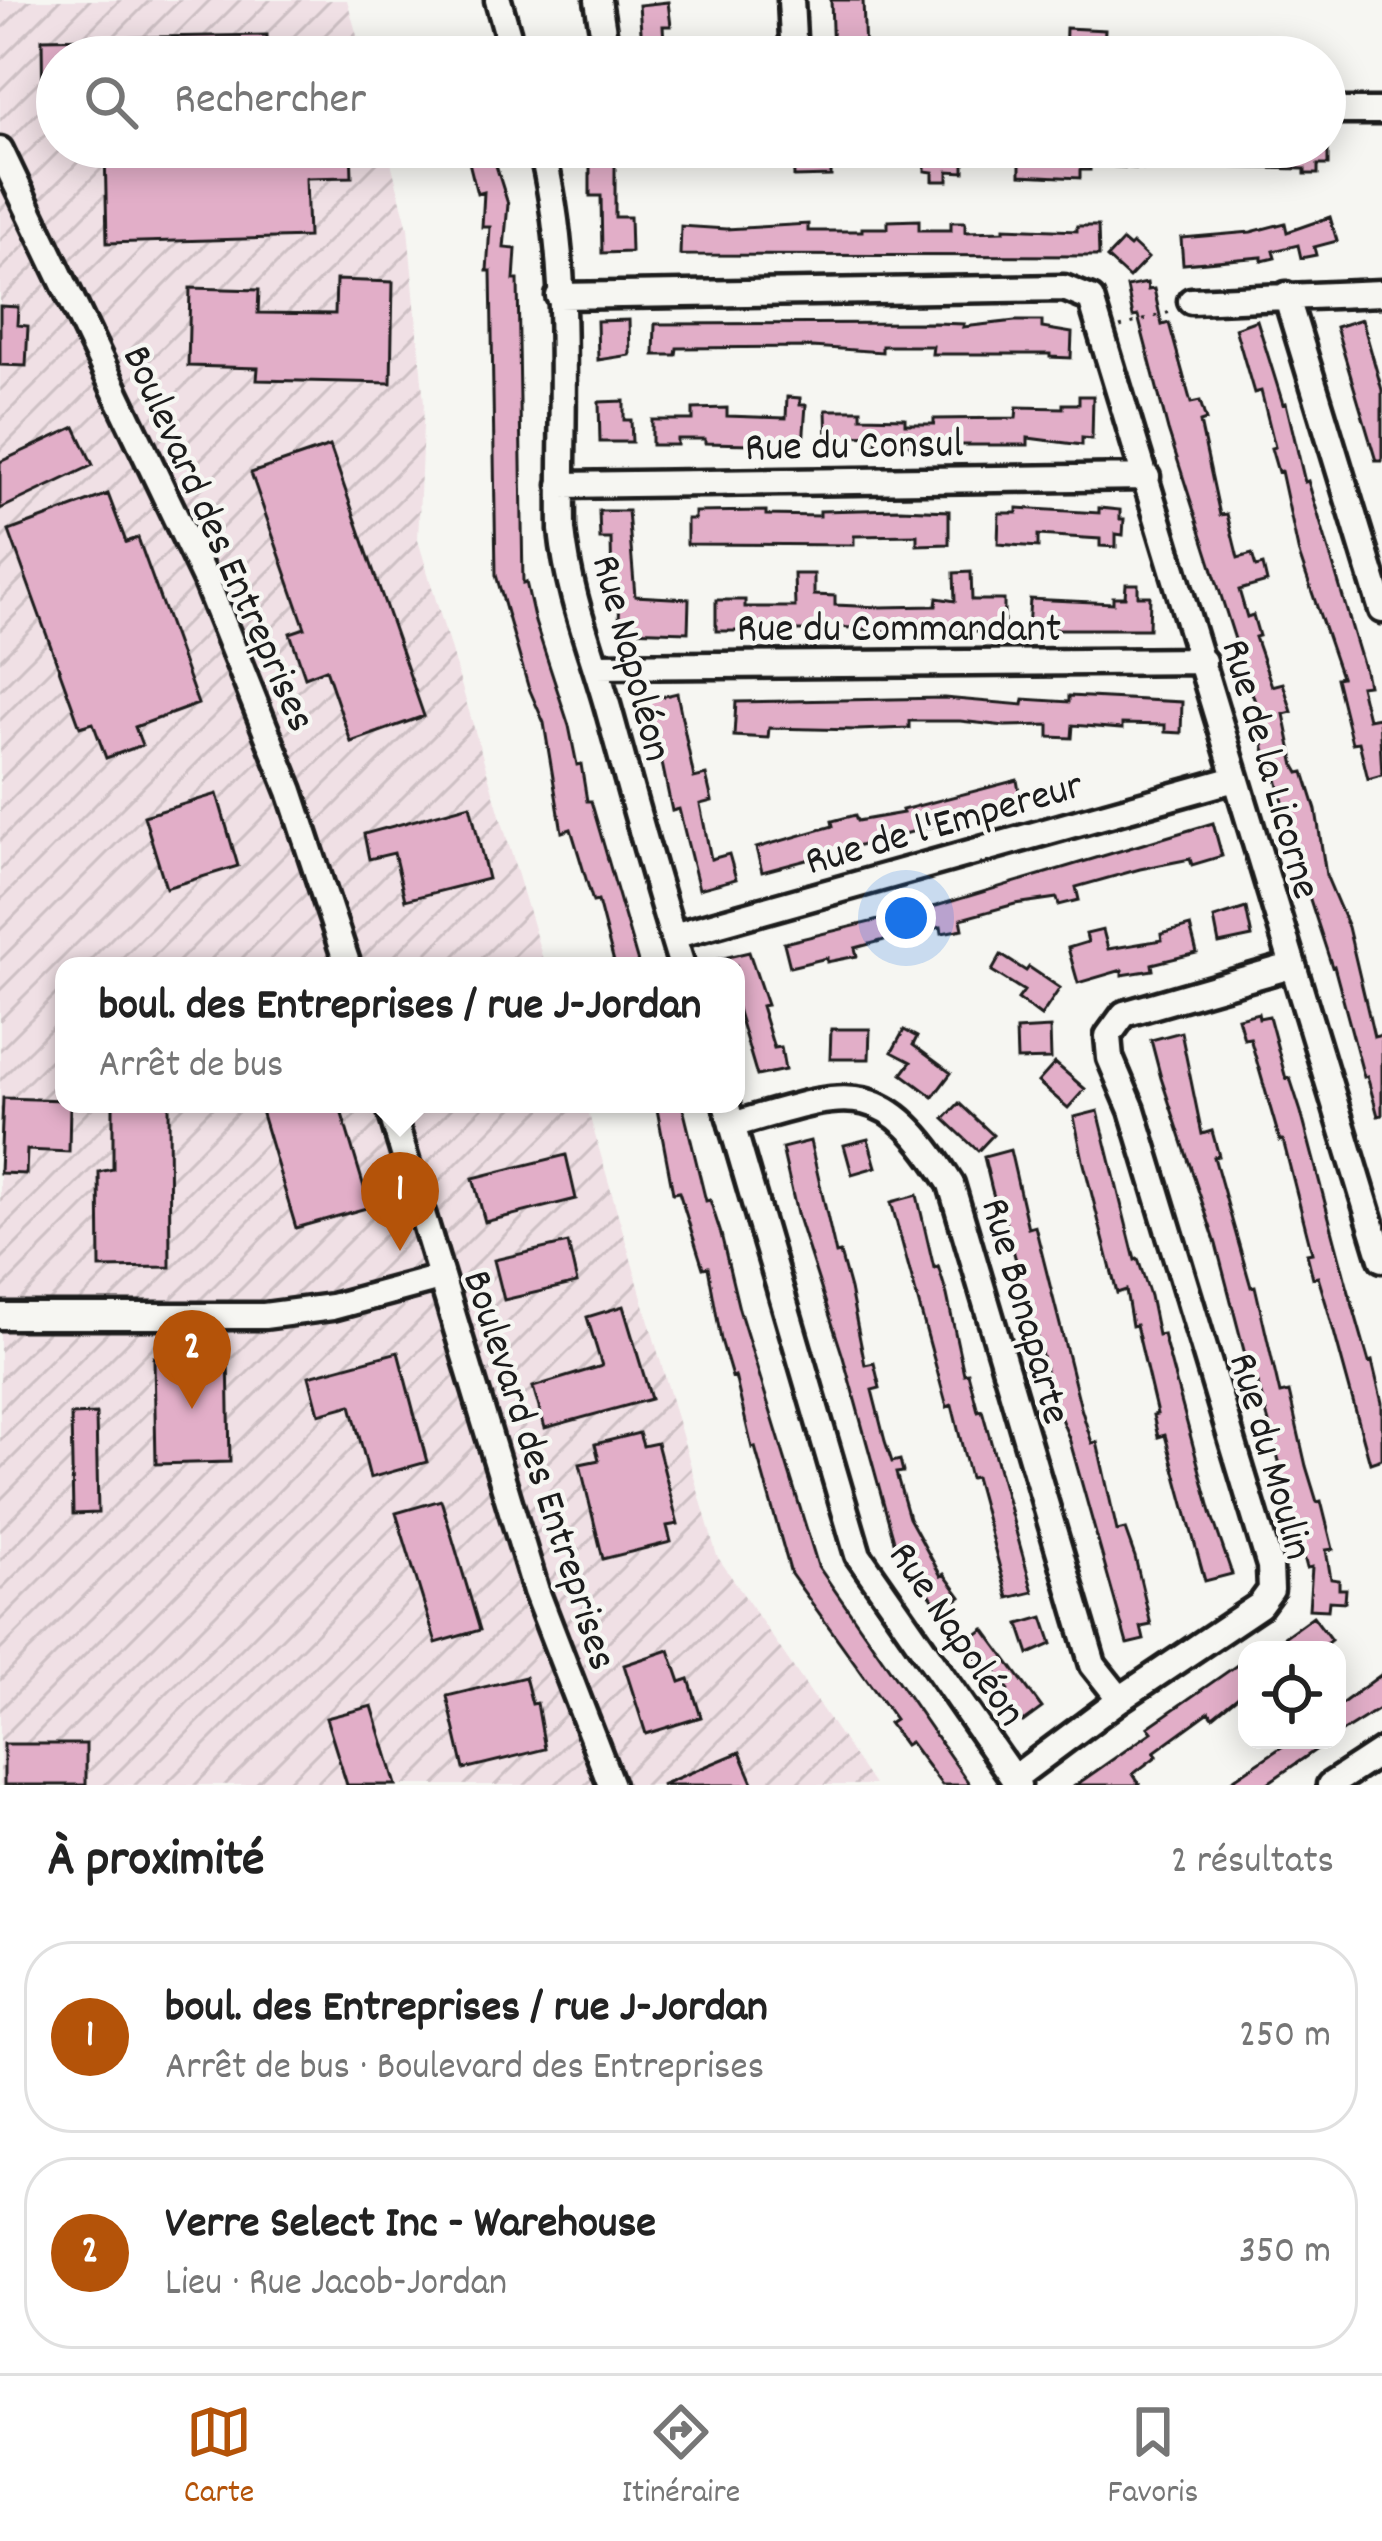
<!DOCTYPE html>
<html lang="fr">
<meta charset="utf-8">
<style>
:root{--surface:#fff;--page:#f2f2f2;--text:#222;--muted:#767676;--line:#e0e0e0;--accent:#b45309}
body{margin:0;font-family:Dekko,sans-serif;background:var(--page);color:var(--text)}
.controls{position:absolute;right:36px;bottom:36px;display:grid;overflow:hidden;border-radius:24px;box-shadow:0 6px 30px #0003}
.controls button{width:108px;height:108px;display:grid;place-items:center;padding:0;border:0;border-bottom:3px solid var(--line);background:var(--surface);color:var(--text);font:60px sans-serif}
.you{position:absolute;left:906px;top:918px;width:42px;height:42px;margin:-30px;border:9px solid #fff;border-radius:50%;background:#1a73e8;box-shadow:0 0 0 18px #1a73e833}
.badge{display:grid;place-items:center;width:78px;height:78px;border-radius:50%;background:var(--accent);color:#fff;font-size:39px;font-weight:700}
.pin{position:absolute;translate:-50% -99px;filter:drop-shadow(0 3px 6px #0008)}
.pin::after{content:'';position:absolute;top:63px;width:42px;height:36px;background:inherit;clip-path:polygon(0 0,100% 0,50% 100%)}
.popup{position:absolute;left:55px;top:957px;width:690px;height:156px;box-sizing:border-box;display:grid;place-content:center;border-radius:24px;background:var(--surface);filter:drop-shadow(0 3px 9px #0005);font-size:39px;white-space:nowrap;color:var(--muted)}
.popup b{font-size:45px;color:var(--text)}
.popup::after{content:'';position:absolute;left:50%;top:100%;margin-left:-24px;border:24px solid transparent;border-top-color:var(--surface)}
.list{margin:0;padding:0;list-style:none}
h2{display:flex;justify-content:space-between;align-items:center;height:156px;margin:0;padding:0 48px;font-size:51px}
h2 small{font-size:39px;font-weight:400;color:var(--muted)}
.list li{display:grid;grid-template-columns:78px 1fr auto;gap:36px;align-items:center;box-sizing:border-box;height:192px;margin:0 24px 24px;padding:0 24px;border:3px solid var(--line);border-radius:48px}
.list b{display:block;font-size:45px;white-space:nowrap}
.list p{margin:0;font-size:39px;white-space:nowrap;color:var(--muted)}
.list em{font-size:39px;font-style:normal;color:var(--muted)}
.icon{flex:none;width:66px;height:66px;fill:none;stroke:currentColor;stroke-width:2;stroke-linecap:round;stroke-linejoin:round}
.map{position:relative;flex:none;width:1382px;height:1785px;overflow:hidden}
.search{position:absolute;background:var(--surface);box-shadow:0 6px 30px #0003;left:36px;right:36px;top:36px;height:132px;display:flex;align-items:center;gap:30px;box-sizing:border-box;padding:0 42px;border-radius:66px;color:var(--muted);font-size:45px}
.sheet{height:588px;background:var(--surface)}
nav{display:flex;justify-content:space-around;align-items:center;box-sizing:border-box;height:168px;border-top:3px solid var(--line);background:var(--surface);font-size:33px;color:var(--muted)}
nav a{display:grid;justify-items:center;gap:6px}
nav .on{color:var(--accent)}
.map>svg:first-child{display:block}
</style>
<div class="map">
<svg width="1382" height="1785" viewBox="0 0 1382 1785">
<defs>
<pattern id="industrial-furrows" width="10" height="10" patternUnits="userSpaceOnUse" patternTransform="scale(3)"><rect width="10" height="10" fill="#f0e0e5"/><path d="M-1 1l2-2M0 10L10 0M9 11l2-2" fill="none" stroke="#cdc0c4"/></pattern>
</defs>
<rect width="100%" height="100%" fill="#f6f6f2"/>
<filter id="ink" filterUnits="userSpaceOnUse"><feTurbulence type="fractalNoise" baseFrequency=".00833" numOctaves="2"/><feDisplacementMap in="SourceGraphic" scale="24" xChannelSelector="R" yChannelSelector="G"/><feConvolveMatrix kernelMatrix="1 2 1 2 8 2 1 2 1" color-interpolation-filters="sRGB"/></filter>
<g filter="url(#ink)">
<path fill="url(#industrial-furrows)" d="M0,0H347L363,57H57V147H387L408,228L424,403L418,540L545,966H64V1104H586L717,1556L874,1785H0Z"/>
<path fill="#e2aec8" stroke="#1c1c1c" stroke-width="3" d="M831,0H863L865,53H859V57H833Z
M668,2L671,26H663L665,57H643L639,5Z
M1066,28L1105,30L1104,44L1131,45V38H1176L1175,57H1065Z
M267,35V57H57V115H43L42,39Z
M105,147H351L352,177L306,178L308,237L107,243Z
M793,147L831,148V176L794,177Z
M1161,147L1162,170L1090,165V170H1080V178L1020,175V148Z
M1204,147H1328V165H1318V174H1305V169L1204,167Z
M925,150L964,151V172L948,171V181H933V172L925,171Z
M493,156L508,204L504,248L516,249L514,280H518L523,583L526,582L535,622L569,726L577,765L581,764L587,801H591L639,966H615L598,901L593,902L571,829L562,832L544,723L528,686L496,575L491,271H487L490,227H482L484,192L477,194L469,162Z
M590,159H615V217H630L631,252L602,253L601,196H590Z
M1330,217L1337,241L1314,247L1316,255L1301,258L1298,245L1273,251L1275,258L1262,261V257L1183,264L1181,238L1251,232L1285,223L1287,232Z
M919,220V230H951V222H965V232L1004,231V228L1077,231V226H1098L1099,256L680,255L681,226L726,229L808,224V231H862V228H888V221Z
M1123,241L1130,247L1133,244L1148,258L1129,278L1107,258Z
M336,280L393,282L391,383L257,380L258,368L188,366L190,288L259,290L258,313L335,314Z
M1147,283L1148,290L1154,289L1162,325L1169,323L1191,403L1200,401L1206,420L1200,422L1220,515L1227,514L1238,558L1252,554L1256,567L1263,565L1267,582L1239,590L1247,617L1253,615L1259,636L1255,637L1272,686L1283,683L1292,712L1284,714L1295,766L1299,773L1304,772L1316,810L1326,875L1348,927L1374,1037L1382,1035V1115L1378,1116L1367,1076L1364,1077L1334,966L1332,967L1303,878L1272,760L1267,761L1260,730H1264L1168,430L1138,316L1133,317L1127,287Z
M0,306L18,307L17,325L28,326L26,366L0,365Z
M1362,319L1382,390V461H1376L1336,327Z
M629,320L630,355L598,360L597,321Z
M1257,320L1283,404L1286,403L1305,482L1308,481L1365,671L1368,685L1360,686L1368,719L1379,717L1382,775L1368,779L1359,742L1352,743L1336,678L1341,677L1299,554L1281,471L1278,472L1271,448L1275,447L1261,391L1254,393L1235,328Z
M1015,321H1042V328L1072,333L1071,358L1050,357V354H932L933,346H882V352L812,347L677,348L676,355H654L655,324L934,323L964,324L963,327Z
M1079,396H1093L1092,439L1082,438V445L1028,438V445H876L877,435L850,436V442L827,443L826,410H861V417L905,418V424H934V419L1016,418L1017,407L1063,408V404H1079Z
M787,397L800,398V405H806L803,445L705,443V439H677V445H652V420H693V409L727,408V416L786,418Z
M624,401V420H631L632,442H600L599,402Z
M75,427L93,465L0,509V462Z
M330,446L424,716L351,742L326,669L305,677L290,633L305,628L251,473Z
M108,494L126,542L138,538L198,704L135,727L142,745L106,758L93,723L80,727L9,531Z
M1017,508L1099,513V508L1120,510V519H1124L1123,535L1116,534V547L1100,546V539L1038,535V547L998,544L999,513H1017Z
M900,509L949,511V544L917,545V535L854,536V545L687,544V519H695V512L766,511V515L820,516V511Z
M599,511H628L635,596L689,599L688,632L625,630V624H619L620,591H612L611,539H600Z
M971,572L972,600H1004V630L958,632L925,627V631L895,632L817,625V631H716V600H745V607H795L794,574H814V595L835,596V605L880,607L936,606L937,598L955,601L954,573Z
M1126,584H1138V596H1150L1149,629H1028L1030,599L1113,603V597H1125Z
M677,693L694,778L706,775L712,801L700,804L711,859L729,854L736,879L699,889L679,809L672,811L657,739L654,740L644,701Z
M1069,696L1182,702L1181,733L1165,732V725L1122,724V729L1073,725L1072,738L1049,737V725L1005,726L960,721H909V728L857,730L769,728L768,738L734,736L736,702L944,698L1023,705L1024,699L1069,702Z
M1017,780L1021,803L971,812L972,816L762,872L756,848L833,826L832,821L855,815L857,821L903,813L902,810Z
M217,794L238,866L166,888L144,816Z
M470,805L488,879L405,900L394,853L369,859L364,834Z
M1213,823L1222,856L1192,865L1190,859L1140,869L1076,887L1079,900L1059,905L1057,898L1015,904L961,919L963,929L942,933L941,927L899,936L855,948L857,956L827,962V958L790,967L784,943L936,906Z
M1246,908L1252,937L1219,944L1214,918Z
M1190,926L1197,953L1152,964L1153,970L1122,975V970L1078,983L1068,948L1088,942L1086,934L1103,930L1108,949L1162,940L1161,934Z
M749,952L767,1005L761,1006L774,1048L781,1047L785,1070L757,1076L736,1005V966H712L711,961Z
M1001,955L1026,971L1029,967L1060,988L1041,1016L1018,999L1024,991L992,971Z
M1258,1013L1259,1018L1269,1016L1286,1079L1290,1078L1301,1112L1346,1282L1369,1362L1372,1361L1382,1403V1459L1370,1463L1328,1310L1318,1277L1313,1278L1307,1254L1312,1253L1283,1140L1280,1141L1250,1038L1244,1039L1238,1018Z
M1050,1028L1051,1059L1017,1060L1016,1030Z
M831,1029H870L869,1059H830Z
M904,1030L917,1037L913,1045L951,1073L933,1097L902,1074L911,1062L892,1052Z
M1181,1032L1202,1134L1212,1131L1219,1156L1214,1157L1251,1287L1255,1286L1280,1394L1289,1392L1306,1466L1317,1502L1321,1501L1333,1549L1326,1550L1331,1579L1339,1580V1589H1346L1345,1602L1329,1601L1328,1610L1309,1609L1312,1567L1307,1568L1269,1423L1258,1384L1253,1385L1216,1244L1161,1078L1151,1040Z
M1055,1063L1085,1089L1068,1108L1038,1082Z
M3,1098L64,1100V1104H70L69,1152L27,1150L26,1174L0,1173Z
M959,1103L993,1135L978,1151L944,1119Z
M113,1104H169L170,1267L100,1268L99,1172L113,1169Z
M259,1104H339L370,1207L296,1228Z
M656,1104H682L706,1201L710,1200L721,1234L739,1309L818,1566L970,1785H942L910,1742L905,1745L889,1723L895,1719L791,1574L755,1447L752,1448L735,1376L732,1377L721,1340L708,1267L703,1268L679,1192L673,1193Z
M1098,1111L1135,1260L1138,1259L1150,1296L1158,1335L1163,1334L1212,1516L1232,1574L1205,1581L1165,1435L1158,1437L1153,1415L1157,1414L1136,1325L1132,1326L1126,1290L1117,1293L1083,1160L1074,1117Z
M868,1139L876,1167L852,1174L844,1145Z
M810,1141L836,1254L840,1253L850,1289L865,1365L874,1363L880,1388L872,1390L885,1441L892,1462L900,1460L903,1472L896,1473L909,1518L941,1576L944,1574L961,1597L941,1611L894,1541L843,1357L797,1214L782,1148Z
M1010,1150L1028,1228L1035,1226L1081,1408L1092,1443L1097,1442L1117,1531L1125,1529L1135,1557L1151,1625L1141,1627L1144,1640L1127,1644L1069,1438L1055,1404L1005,1220L1001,1221L992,1190L984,1157Z
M566,1155L576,1199L485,1222L473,1178Z
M917,1195L934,1268L938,1266L947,1295L964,1374L968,1373L978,1411L982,1410L1033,1592L1008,1598L975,1477L970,1478L952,1405L947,1407L891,1202Z
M568,1243L577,1283L504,1300L494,1260Z
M623,1306L651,1399L545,1428L533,1387L602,1366L587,1317Z
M398,1352L427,1462L370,1478L351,1405L319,1414L309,1376Z
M228,1355L230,1462L156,1464L154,1357Z
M96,1414L98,1513L73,1514L71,1415Z
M639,1433L643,1446L657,1443L678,1524L667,1526L671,1542L603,1559L580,1464L599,1460L595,1444Z
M441,1500L480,1630L436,1643L396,1513Z
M1313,1616L1331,1640L1318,1650H1266Z
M1043,1617L1052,1644L1029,1654L1019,1624Z
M984,1629L1042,1708L1023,1722L1003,1695L1009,1690L989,1662L981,1668L963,1645Z
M669,1650L680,1682L689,1679L701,1717L646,1734L624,1665Z
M1247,1658V1689L1213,1717L1209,1712L1154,1752L1157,1756L1133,1774L1140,1785H1076L1152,1732L1148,1727Z
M1382,1674V1707L1337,1735V1707Z
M525,1677L532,1704L537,1703L545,1749L464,1769L447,1696Z
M372,1706L396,1785H347L326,1718Z
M1292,1740H1330L1265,1785H1225Z
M4,1744H86V1785H4Z
M740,1752L754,1785H661Z"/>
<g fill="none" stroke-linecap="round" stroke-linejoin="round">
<g stroke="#1c1c1c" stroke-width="33">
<path id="minor" d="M498,0L514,57
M598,0L607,57
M791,0L794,57
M1325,111H1382
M541,147C573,270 560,403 562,530C569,596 590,645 608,708C632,794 655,881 682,966
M0,150L206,581L290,791L348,966
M1286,295L1382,610
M559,296L1064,288L1091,299L1382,1259
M1191,301L1382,293
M561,485L1147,477
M596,666L1203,661
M673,936L1235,779
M389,1104L536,1591L611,1785
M726,1104L858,1555L1018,1785
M732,1125C846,1092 881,1072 951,1184L1093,1665L1120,1699
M0,1316H264L332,1307L440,1278
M1013,1779L1120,1699L1260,1605L1271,1590L1270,1566L1132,1110L1110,1058L1108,1036L1124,1014L1291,966
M1330,1785L1382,1751"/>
</g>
<path stroke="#1c1c1c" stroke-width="3" stroke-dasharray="3 9" stroke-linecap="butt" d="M1120,327L1174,311"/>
<use href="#minor" stroke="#f6f6f2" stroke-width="24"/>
</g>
</g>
<g text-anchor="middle" stroke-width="9" stroke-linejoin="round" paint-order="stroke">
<g font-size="42" fill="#1c1c1c" stroke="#f6f6f2">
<text transform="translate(854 442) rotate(-1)" y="15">Rue du Consul</text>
<text transform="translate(222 537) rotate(66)" y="15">Boulevard des Entreprises</text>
<text x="899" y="640">Rue du Commandant</text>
<text transform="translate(635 657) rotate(75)" y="15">Rue Napoléon</text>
<text transform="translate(1274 768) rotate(74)" y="15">Rue de la Licorne</text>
<text transform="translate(943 820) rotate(-16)" y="15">Rue de l'Empereur</text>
<text transform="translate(1029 1310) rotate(74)" y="15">Rue Bonaparte</text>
<text transform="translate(1274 1455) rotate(74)" y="15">Rue du Moulin</text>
<text transform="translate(543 1469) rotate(72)" y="15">Boulevard des Entreprises</text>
<text transform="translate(960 1632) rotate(56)" y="15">Rue Napoléon</text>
</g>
</g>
</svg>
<div class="controls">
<button><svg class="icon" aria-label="locate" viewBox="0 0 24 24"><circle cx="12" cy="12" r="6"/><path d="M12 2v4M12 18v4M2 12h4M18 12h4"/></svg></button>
</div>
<div class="you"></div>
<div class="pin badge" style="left:400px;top:1251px">1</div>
<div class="popup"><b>boul. des Entreprises / rue J-Jordan</b>Arrêt de bus</div>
<div class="pin badge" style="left:192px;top:1409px">2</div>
<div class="search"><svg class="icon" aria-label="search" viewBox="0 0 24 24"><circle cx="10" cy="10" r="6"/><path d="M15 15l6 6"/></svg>Rechercher</div>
</div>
<section class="sheet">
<h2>À proximité<small>2 résultats</small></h2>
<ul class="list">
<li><span class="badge">1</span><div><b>boul. des Entreprises / rue J-Jordan</b><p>Arrêt de bus · Boulevard des Entreprises</p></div><em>250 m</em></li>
<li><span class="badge">2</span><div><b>Verre Select Inc - Warehouse</b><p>Lieu · Rue Jacob-Jordan</p></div><em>350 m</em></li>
</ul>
</section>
<nav>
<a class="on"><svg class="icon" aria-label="map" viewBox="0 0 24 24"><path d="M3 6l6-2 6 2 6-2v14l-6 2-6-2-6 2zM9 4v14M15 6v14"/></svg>Carte</a>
<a><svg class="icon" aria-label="directions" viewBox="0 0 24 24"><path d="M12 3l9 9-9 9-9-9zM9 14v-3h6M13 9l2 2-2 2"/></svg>Itinéraire</a>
<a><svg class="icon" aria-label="saved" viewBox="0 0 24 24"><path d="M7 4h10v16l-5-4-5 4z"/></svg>Favoris</a>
</nav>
